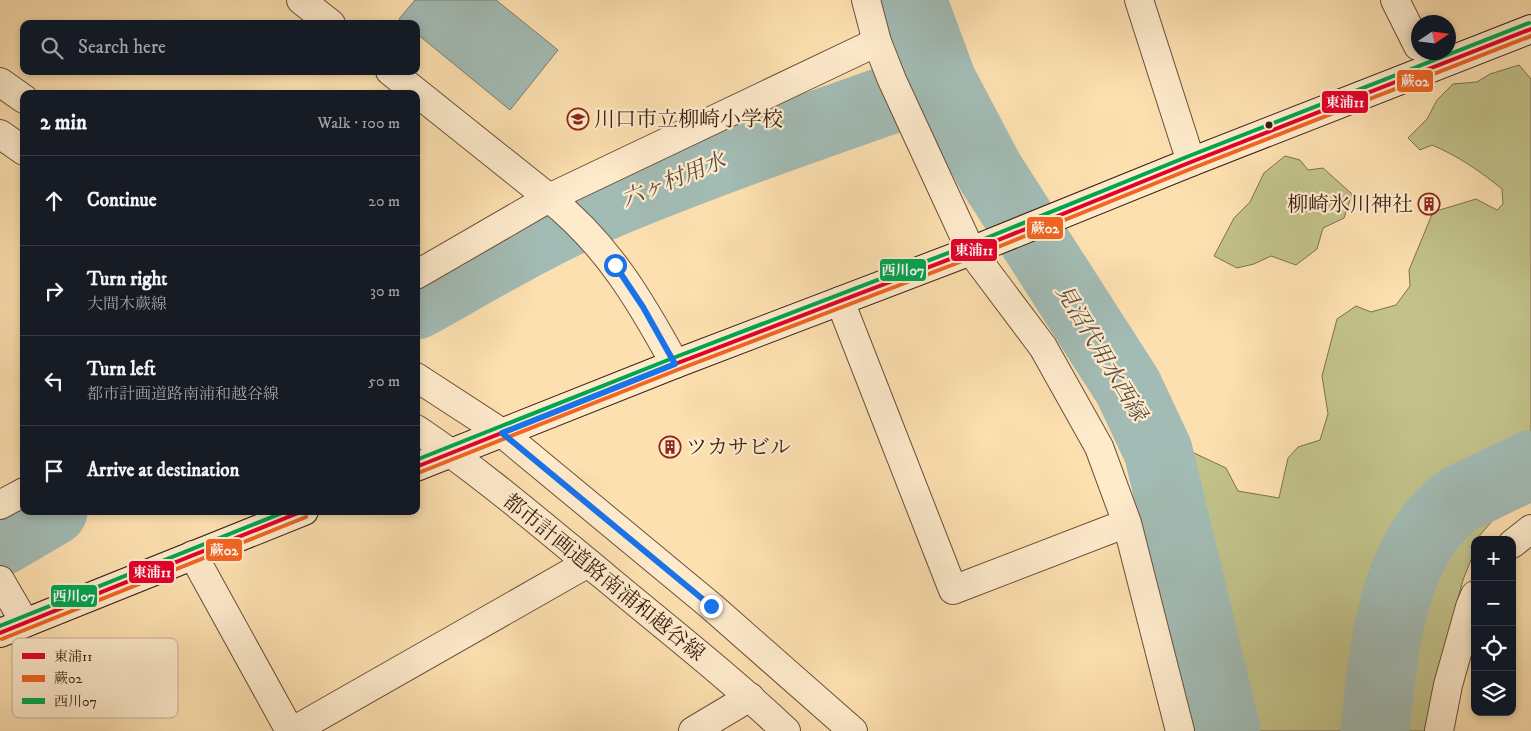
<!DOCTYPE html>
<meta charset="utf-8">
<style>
:root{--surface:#171b24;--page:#20242c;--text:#f1f3f6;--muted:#9ea1a6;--line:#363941}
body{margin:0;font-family:"IM FELL DW Pica","Noto Serif JP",serif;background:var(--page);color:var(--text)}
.controls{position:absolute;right:15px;bottom:15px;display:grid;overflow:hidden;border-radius:10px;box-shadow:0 2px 8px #0003}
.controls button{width:45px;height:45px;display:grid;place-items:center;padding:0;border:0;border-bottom:1px solid var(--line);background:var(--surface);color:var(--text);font:25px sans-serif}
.compass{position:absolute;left:1411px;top:15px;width:45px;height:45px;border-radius:50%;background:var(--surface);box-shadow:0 2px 8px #0003;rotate:77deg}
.stop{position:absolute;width:15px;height:15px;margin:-11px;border:4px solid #1a73e8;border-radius:50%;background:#fff}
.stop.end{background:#1a73e8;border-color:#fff;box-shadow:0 1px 5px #0008}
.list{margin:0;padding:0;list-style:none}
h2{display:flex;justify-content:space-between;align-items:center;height:65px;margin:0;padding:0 20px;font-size:21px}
h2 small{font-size:16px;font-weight:400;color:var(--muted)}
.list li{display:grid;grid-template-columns:32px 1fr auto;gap:15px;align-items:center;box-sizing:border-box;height:90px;padding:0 20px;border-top:1px solid var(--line)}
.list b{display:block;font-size:19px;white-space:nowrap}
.list p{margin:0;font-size:16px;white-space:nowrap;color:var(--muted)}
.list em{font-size:16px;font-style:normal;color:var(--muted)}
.icon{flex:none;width:28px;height:28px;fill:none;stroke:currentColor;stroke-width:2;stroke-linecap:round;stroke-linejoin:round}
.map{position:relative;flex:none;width:1531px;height:731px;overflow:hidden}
.search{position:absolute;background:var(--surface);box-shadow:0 2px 8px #0003;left:20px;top:20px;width:400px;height:55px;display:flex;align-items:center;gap:12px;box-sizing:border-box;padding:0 18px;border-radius:10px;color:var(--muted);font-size:19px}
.panel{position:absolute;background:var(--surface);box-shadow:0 2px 8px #0003;left:20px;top:90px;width:400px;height:425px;border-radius:10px}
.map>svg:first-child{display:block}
</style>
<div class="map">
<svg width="1531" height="731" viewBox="0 0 1531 731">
<rect width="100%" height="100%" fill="#fde0b0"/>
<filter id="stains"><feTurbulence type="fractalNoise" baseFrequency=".004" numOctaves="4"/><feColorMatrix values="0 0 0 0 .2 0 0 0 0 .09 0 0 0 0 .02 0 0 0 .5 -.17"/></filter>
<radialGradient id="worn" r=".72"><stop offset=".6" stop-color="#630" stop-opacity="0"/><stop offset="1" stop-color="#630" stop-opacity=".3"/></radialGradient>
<path fill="#c2c28a" stroke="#7e704e" d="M1519,65L1531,79V489L1507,504L1480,535L1478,540H1475V550L1463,580L1451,624L1441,673L1425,731H1208L1199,681L1173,591L1160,551L1154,488L1143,463L1145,447L1169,433L1192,452L1226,468L1238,491L1279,498L1288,458L1298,447L1320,440L1328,414L1322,376L1337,319L1356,306L1371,312L1396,305L1410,286L1409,270L1433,212L1476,199L1497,210L1503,204L1502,189C1480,171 1458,156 1432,145L1420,150L1408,138L1427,119L1437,100L1453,84L1477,82L1490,74Z
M1285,156L1300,160L1308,170L1323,168L1352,194L1344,218L1323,228L1317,249L1296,265L1271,256L1254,264L1237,268L1214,256L1234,218L1250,202L1264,173Z"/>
<path fill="#a2bbb4" stroke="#797c73" d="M415,0H496L558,50L510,110L416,33V24H405L399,19Z"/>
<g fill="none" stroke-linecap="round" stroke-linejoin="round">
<path stroke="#a2bbb4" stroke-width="69" d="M912,0L942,81L990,172L1128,387L1158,451L1226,731
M416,305C476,272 535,236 597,209C710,161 827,122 942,81
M0,542L53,511
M1375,731C1383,656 1390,555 1453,504C1458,499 1467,496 1473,493C1492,483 1512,474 1531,465"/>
<g stroke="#6c4e39" stroke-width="30">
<path id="minor" d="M301,0L331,24
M1139,0L1191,162
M1395,0L1418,46
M390,71L549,198L877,42
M971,251L1043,347L1099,447L1127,523L1180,731
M416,275L549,198C607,244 640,300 675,364
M840,301L953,590L1127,523
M0,505L24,492
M1512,544L1531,529
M193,555L290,731
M0,580L25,623
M293,731L588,563
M693,731L750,697
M1439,731L1448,685L1470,607L1475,595"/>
</g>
<g stroke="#6c4e39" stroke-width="30">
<path id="tertiary" d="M866,0L877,42L892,80L971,251
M0,82L24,99
M0,134L24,151
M416,377L502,433L711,606L853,731
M416,429C482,473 543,526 604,576C665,627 728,676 786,731"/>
</g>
<g stroke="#3b1d11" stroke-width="30">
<path id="secondary" d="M416,467L675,364L971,251L1191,162L1531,29
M0,633L304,511"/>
</g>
<use href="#minor" stroke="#feebcc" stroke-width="28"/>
<use href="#tertiary" stroke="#feebcc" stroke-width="28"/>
<use href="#secondary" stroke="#feebcc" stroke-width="28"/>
<g stroke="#feebcc" stroke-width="8">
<path id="bus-1" d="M416,467L675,364L971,251L1191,162L1531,29
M0,633L303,511"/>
</g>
<g stroke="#feebcc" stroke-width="8">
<path id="bus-2" d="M418,473L677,370L973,257L1193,168L1531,36
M2,639L306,517"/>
</g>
<g stroke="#feebcc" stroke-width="8">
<path id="bus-3" d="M416,460L673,358L969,245L1189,156L1529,23
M0,626L287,511"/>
</g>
<use href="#bus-1" stroke="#e4002b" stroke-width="4"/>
<use href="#bus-2" stroke="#f26522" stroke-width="4"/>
<use href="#bus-3" stroke="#00a651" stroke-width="4"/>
</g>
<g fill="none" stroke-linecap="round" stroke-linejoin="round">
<path stroke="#1a73e8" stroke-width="6" d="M615,265L643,307L675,364L502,433L711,606"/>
</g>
<defs>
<g id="school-ring" transform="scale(1.125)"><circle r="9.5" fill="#feebcc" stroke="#8f2418" stroke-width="1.5"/><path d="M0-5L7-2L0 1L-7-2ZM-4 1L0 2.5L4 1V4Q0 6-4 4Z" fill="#8f2418"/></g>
<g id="building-ring" transform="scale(1.125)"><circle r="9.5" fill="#feebcc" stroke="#8f2418" stroke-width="1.5"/><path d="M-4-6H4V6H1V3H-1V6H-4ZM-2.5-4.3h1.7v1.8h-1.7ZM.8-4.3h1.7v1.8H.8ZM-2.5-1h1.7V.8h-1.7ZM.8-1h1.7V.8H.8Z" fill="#8f2418"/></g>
</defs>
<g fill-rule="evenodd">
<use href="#school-ring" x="578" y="119"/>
<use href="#building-ring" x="1429" y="204"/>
<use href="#building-ring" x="670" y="447"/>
</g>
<circle fill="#3b1d11" stroke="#feebcc" stroke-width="2" cx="1269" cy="125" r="4.5"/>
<g text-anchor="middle" stroke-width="4.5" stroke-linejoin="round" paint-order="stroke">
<g font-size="21" fill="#3b1d11" stroke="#feebcc" text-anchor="start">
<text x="594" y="126">川口市立柳崎小学校</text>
<text x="1413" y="211" text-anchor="end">柳崎氷川神社</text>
<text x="686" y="454">ツカサビル</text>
</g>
<g font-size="21" fill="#3b1d11" stroke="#feebcc">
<text transform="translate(604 577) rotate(39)" y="7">都市計画道路南浦和越谷線</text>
</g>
<g font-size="22" font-style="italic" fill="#5a4c42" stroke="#feebcc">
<text transform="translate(673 179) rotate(-22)" y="8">六ヶ村用水</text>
<text transform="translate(1102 352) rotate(59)" y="8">見沼代用水西縁</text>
</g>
</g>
<rect x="12" y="638" width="166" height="80" rx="8" fill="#feebcc" stroke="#c4ad94" stroke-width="1"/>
<rect x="22" y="653" width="23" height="6" fill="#e4002b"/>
<rect x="22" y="675" width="23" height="7" fill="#f26522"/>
<rect x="22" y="698" width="23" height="6" fill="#00a651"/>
<g font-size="14" fill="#3b1d11">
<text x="54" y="661">東浦11</text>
<text x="54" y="683">蕨02</text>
<text x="54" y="706">西川07</text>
</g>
<g stroke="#feebcc" stroke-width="2">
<rect x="1396" y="69" width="38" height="24" rx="5" fill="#f26522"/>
<rect x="1321" y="90" width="48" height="24" rx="5" fill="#e4002b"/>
<rect x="1026" y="216" width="38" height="24" rx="5" fill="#f26522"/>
<rect x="950" y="238" width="48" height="24" rx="5" fill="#e4002b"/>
<rect x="879" y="258" width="48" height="24" rx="5" fill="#00a651"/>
<rect x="205" y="538" width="38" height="24" rx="5" fill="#f26522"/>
<rect x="128" y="560" width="47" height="24" rx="5" fill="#e4002b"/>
<rect x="50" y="584" width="48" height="24" rx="5" fill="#00a651"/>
</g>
<g font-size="14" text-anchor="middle" font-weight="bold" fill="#fff">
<text x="1415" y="86">蕨02</text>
<text x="1345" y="107">東浦11</text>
<text x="1045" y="233">蕨02</text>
<text x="974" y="255">東浦11</text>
<text x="903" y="275">西川07</text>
<text x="224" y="555">蕨02</text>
<text x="152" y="577">東浦11</text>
<text x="74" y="601">西川07</text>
</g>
<rect width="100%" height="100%" filter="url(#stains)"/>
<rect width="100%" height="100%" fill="url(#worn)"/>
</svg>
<div class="controls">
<button>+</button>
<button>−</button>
<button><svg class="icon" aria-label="locate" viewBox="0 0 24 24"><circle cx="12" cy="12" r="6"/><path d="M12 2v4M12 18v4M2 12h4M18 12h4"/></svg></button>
<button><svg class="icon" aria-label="layers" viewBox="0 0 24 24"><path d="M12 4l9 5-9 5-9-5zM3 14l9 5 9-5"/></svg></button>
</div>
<svg class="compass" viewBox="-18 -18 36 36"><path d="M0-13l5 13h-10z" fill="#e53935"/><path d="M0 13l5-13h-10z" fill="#9ea1a6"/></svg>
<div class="stop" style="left:615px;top:265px"></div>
<div class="stop end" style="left:711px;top:606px"></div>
<div class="search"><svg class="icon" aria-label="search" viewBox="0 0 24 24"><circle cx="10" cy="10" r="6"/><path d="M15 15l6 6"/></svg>Search here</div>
<section class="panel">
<h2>2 min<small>Walk · 100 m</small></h2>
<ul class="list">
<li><svg class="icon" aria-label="ahead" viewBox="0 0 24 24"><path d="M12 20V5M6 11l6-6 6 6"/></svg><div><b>Continue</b></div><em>20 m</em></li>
<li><svg class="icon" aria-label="right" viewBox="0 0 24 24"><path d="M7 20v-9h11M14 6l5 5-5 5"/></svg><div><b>Turn right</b><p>大間木蕨線</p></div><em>30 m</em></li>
<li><svg class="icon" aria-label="left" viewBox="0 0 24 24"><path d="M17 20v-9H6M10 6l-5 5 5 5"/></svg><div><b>Turn left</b><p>都市計画道路南浦和越谷線</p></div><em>50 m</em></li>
<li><svg class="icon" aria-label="arrive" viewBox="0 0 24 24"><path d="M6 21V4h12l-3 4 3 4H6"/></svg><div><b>Arrive at destination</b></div></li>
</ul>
</section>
</div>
